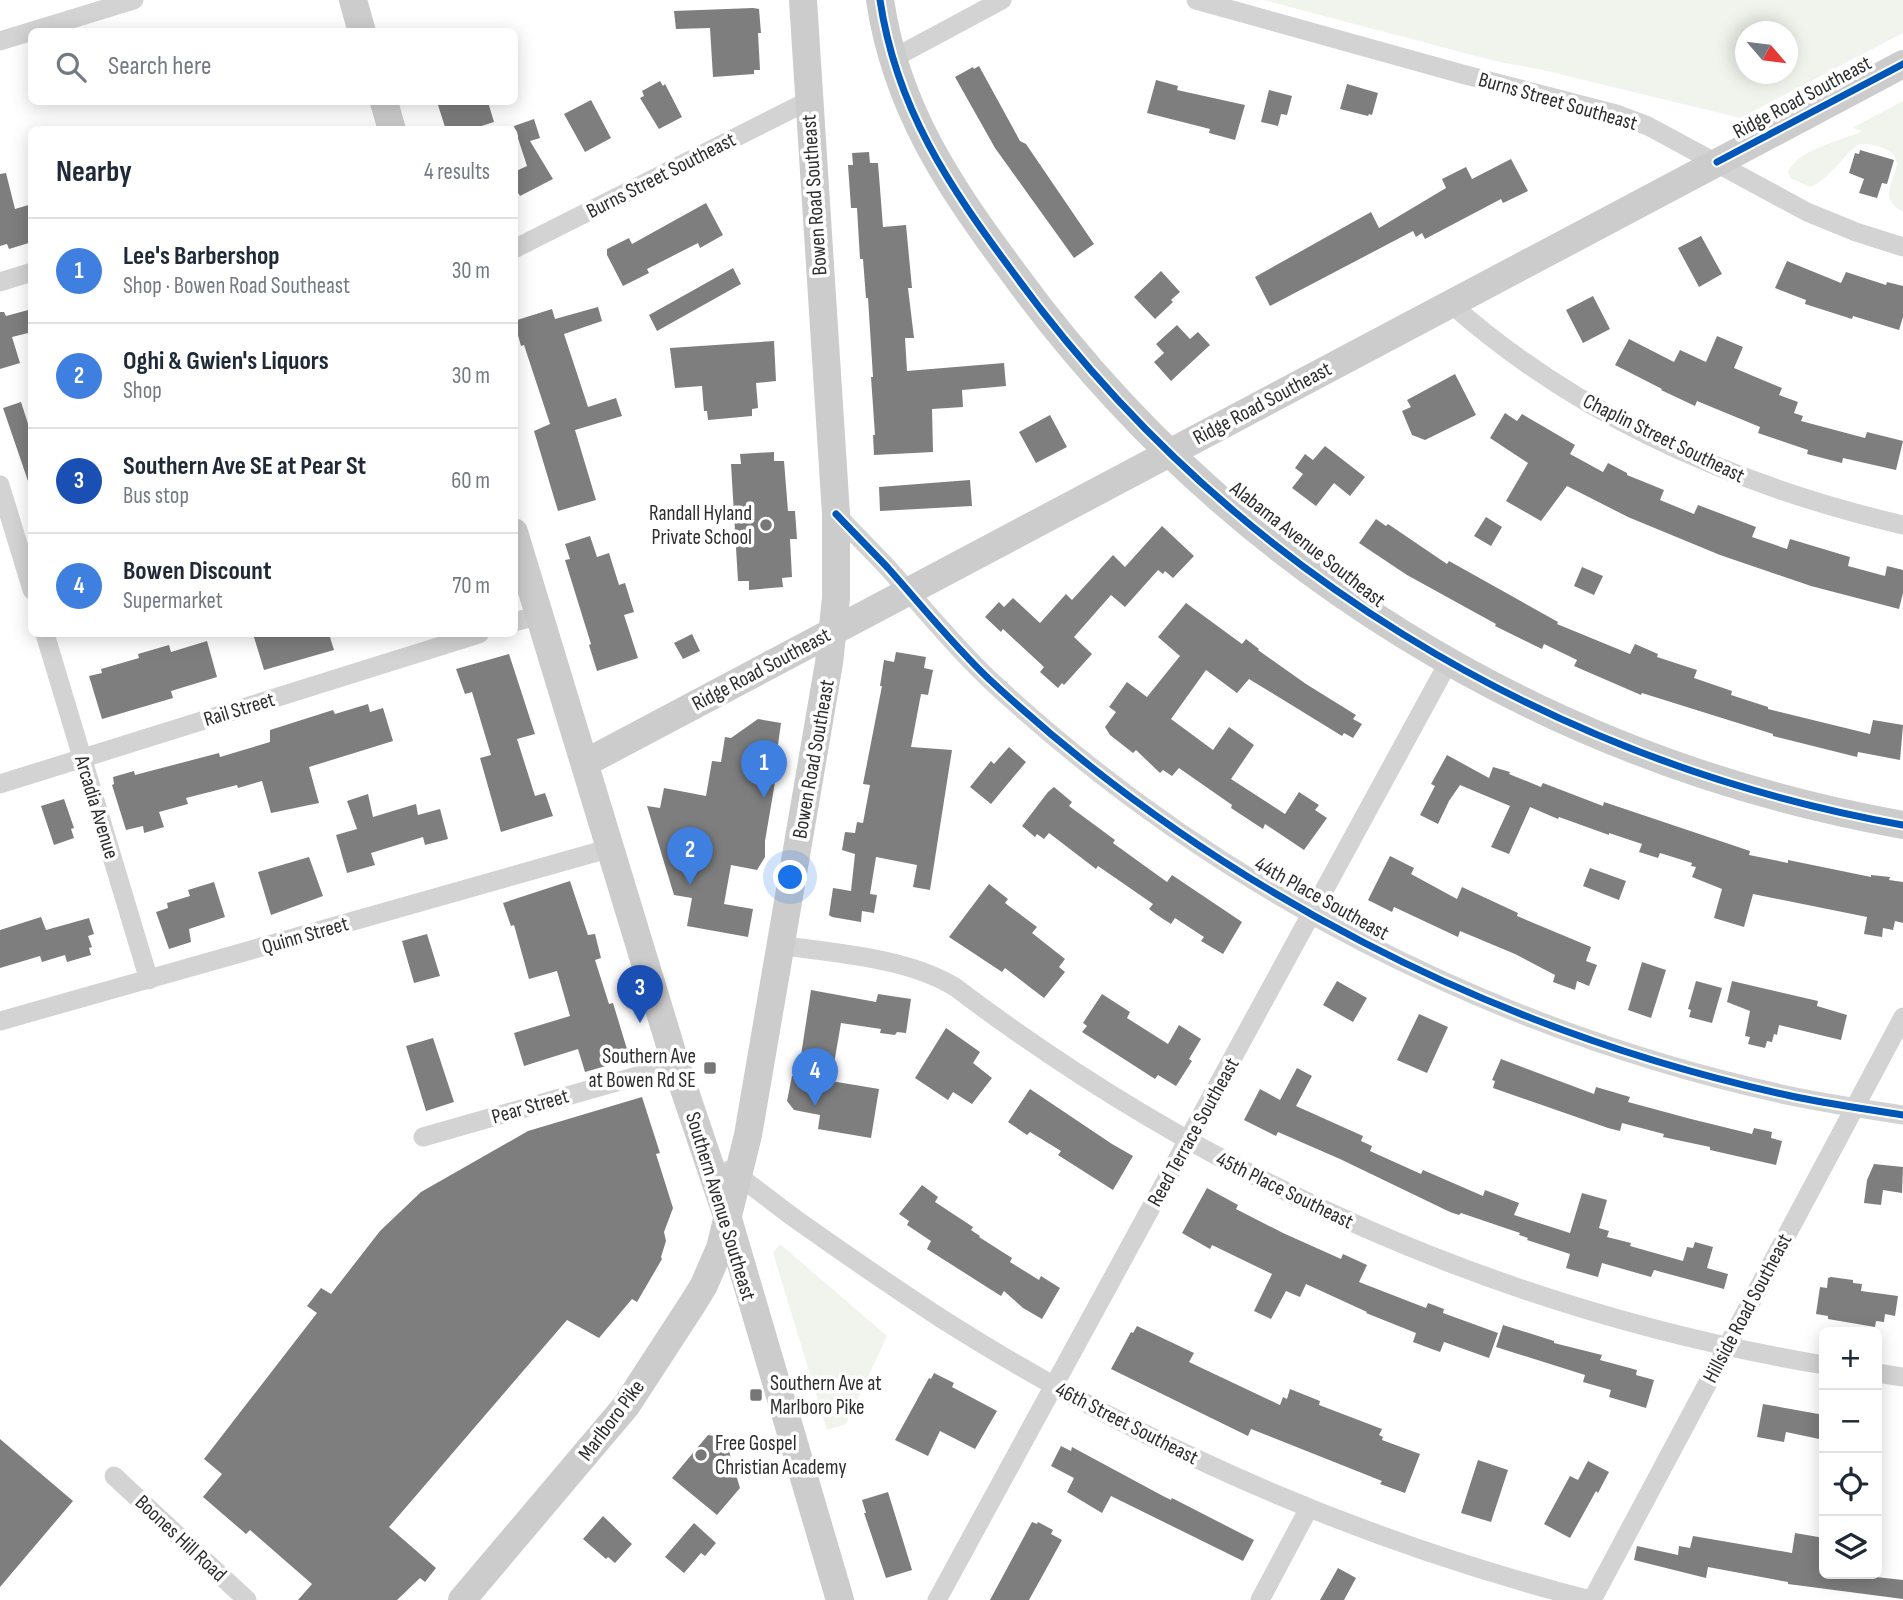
<!DOCTYPE html>
<meta charset="utf-8">
<style>
:root{--surface:#fff;--page:#f6f6f7;--text:#1f2937;--muted:#747a83;--line:#e0e1e3;--accent:#0b8043}
body{margin:0;font-family:"Sofia Sans Condensed",sans-serif;background:var(--page);color:var(--text)}
.controls{position:absolute;right:21px;bottom:21px;display:grid;overflow:hidden;border-radius:10px;box-shadow:0 4px 18px #0003}
.controls button{width:63px;height:63px;display:grid;place-items:center;padding:0;border:0;border-bottom:2px solid var(--line);background:var(--surface);color:var(--text);font:35px sans-serif}
.compass{position:absolute;left:1735px;top:21px;width:63px;height:63px;border-radius:50%;background:var(--surface);box-shadow:0 4px 18px #0003;rotate:118deg}
.you{position:absolute;left:791px;top:878px;width:24px;height:24px;margin:-18px;border:5px solid #fff;border-radius:50%;background:#1a73e8;box-shadow:0 0 0 10px #1a73e833}
.badge{display:grid;place-items:center;width:46px;height:46px;border-radius:50%;background:var(--accent);color:#fff;font-size:23px;font-weight:700}
.pin{position:absolute;translate:-50% -58px;filter:drop-shadow(0 2px 4px #0008)}
.pin::after{content:'';position:absolute;top:37px;width:24px;height:21px;background:inherit;clip-path:polygon(0 0,100% 0,50% 100%)}
.list{margin:0;padding:0;list-style:none}
h2{display:flex;justify-content:space-between;align-items:center;height:91px;margin:0;padding:0 28px;font-size:30px}
h2 small{font-size:23px;font-weight:400;color:var(--muted)}
.list li{display:grid;grid-template-columns:46px 1fr auto;gap:21px;align-items:center;box-sizing:border-box;height:105px;padding:0 28px;border-top:2px solid var(--line)}
.list b{display:block;font-size:26px;white-space:nowrap}
.list p{margin:0;font-size:23px;white-space:nowrap;color:var(--muted)}
.list em{font-size:23px;font-style:normal;color:var(--muted)}
.icon{flex:none;width:38px;height:38px;fill:none;stroke:currentColor;stroke-width:2;stroke-linecap:round;stroke-linejoin:round}
.map{position:relative;flex:none;width:1903px;height:1600px;overflow:hidden}
.search{position:absolute;background:var(--surface);box-shadow:0 4px 18px #0003;left:28px;top:28px;width:490px;height:77px;display:flex;align-items:center;gap:18px;box-sizing:border-box;padding:0 24px;border-radius:10px;color:var(--muted);font-size:26px}
.panel{position:absolute;background:var(--surface);box-shadow:0 4px 18px #0003;left:28px;top:126px;width:490px;height:511px;border-radius:10px}
.map>svg:first-child{display:block}
</style>
<div class="map">
<svg width="1903" height="1600" viewBox="0 0 1903 1600">
<rect width="100%" height="100%" fill="#fff"/>
<path fill="#f0f4ec" fill-rule="evenodd" d="M1263,0H1903V33L1740,118L1539,69L1499,62ZM1745,32H1787V74H1745Z
M1903,101V212C1878,198 1894,185 1897,163C1895,155 1891,151 1883,148C1877,146 1867,143 1861,144C1849,147 1830,180 1810,187L1790,178L1788,171C1801,148 1839,142 1862,131L1852,128Z
M780,1244L887,1336L846,1424L827,1430L773,1253Z"/>
<path fill="#7e7e7e" d="M753,8L759,9L761,33H758L760,70H754V74L713,77L710,28L676,29L674,11Z
M979,66L1020,141L1026,144L1094,244L1074,258L995,148L955,77L973,67L974,69Z
M1156,80L1178,86L1177,90L1245,105L1235,140L1209,133L1210,129L1147,113Z
M660,81L663,86L665,84L682,117L659,129L640,98L644,96L642,91Z
M1347,84L1378,93L1372,115L1369,114L1368,116L1340,109Z
M1269,90L1292,96L1287,115L1281,114L1278,126L1261,122Z
M591,100L611,138L585,152L564,114Z
M437,102H488L494,122L469,130H446Z
M534,119L540,138L530,141L553,179L520,196L514,186V172L527,166L514,126Z
M1860,150L1894,160L1887,184L1882,183L1877,198L1859,193L1864,179L1849,173L1855,153L1859,154Z
M869,152L870,163H878L883,227L906,225L912,288H908L914,338H905L907,371L1004,363L1006,386L962,390L963,407L932,409L933,452L874,455L873,435H875L871,377H873L868,298H866L863,259H860L857,208H851L848,165H853L852,153Z
M1511,159L1528,191L1503,203L1501,199L1425,239L1422,233L1416,237L1413,231L1270,306L1255,277L1371,212L1379,228L1446,188L1442,179L1466,167L1472,179Z
M6,173L15,209L32,204V242L9,249L7,244L0,246V174Z
M706,203L723,235L700,248L698,243L647,269L649,273L623,286L607,255V249L629,238L632,244Z
M1701,236L1722,274L1699,287L1678,248Z
M1787,261L1841,283L1846,272L1886,285L1887,282L1903,286V317L1899,330L1853,316L1852,319L1805,304L1806,300L1775,288Z
M733,268L741,284L657,331L649,315Z
M1161,271L1180,292L1171,300L1173,302L1155,319L1134,297Z
M1593,296L1610,329L1583,343L1566,310Z
M598,307L602,321L564,334L588,407L616,398L622,416L575,430L596,500L558,511L534,431L550,424L524,345L521,346L514,321L552,309L555,319Z
M32,309V332L12,337L20,363L0,369V312H4L6,316Z
M1177,325L1190,339L1198,332L1210,345L1171,381L1154,362L1164,353L1156,344Z
M1717,336L1743,347L1734,368L1782,388L1779,395L1798,402L1794,413L1803,416L1801,421L1865,438L1867,432L1903,441L1896,470L1843,458L1842,463L1807,454L1808,450L1758,433L1760,427L1697,401L1695,406L1661,390L1662,389L1615,365L1629,339L1674,362L1680,350L1706,362Z
M774,341L776,381L756,383L758,408L752,409V416L708,420L707,411H704L702,386L675,388L670,348Z
M1455,374L1476,415L1425,440L1412,435L1402,411L1411,407L1407,400Z
M21,402L32,436V481H28L3,408Z
M1505,413L1517,421L1522,414L1575,445L1570,454L1603,472L1608,463L1627,473V475L1664,490L1660,500L1694,514L1698,505L1756,527L1752,537L1787,549L1790,539L1850,557L1848,566L1885,576L1887,566L1903,570V593L1899,609L1811,586L1720,555L1628,517L1567,486L1541,521L1506,501L1528,463L1490,438Z
M1050,415L1067,447L1036,463L1019,432Z
M1325,446L1365,477L1350,496L1334,483L1316,506L1292,488L1303,474L1295,468L1305,454L1313,460Z
M774,452V461H784L788,511H795L797,539H790L792,577L782,578L783,587L749,590V581H738L731,464H741L740,454Z
M970,480L972,506L880,511L879,487Z
M1486,517L1502,527L1491,546L1474,536Z
M1376,519L1386,526L1388,524L1447,564L1449,561L1558,622L1557,624L1630,654L1635,644L1658,654L1657,657L1697,670L1694,678L1732,691L1731,695L1768,707V709L1870,734L1873,720L1903,725L1900,760L1858,752L1857,757L1773,736V734L1642,693L1641,695L1574,666L1577,660L1544,644L1542,649L1495,626L1496,624L1407,575L1359,543Z
M1162,526L1194,556L1173,578L1165,571L1163,574L1158,570L1125,607L1111,595L1074,637L1092,654L1064,685L1062,683L1058,688L1040,672L1044,667L1003,629L1001,632L985,617L999,602L1004,607L1013,598L1040,623L1066,594L1072,600L1113,555L1125,567Z
M590,536L597,557L609,553L619,585L625,583L634,612L624,615L638,658L597,671L589,645L591,644L565,560L570,559L565,544Z
M1582,567L1603,576L1594,595L1574,586Z
M1186,603L1242,644L1246,639L1259,649L1258,650L1306,684L1356,715L1353,719L1362,724L1353,738L1344,733L1342,736L1249,679L1237,693L1206,670L1171,719L1213,750L1229,727L1254,745L1231,779L1285,814L1299,792L1319,805L1315,810L1327,818L1304,850L1265,824L1263,829L1231,808L1232,805L1179,768L1172,776L1163,770L1160,773L1136,750L1133,753L1110,735L1105,727L1116,712L1109,707L1127,682L1147,697L1180,656L1158,637Z
M253,634H329L334,650L264,670Z
M692,634L700,651L683,659L674,643Z
M207,641L217,677L171,691L173,698L102,719L89,676L102,673L101,669L139,658L138,654L169,645L171,652Z
M896,652L926,657L924,668L933,670L928,695L921,694L911,747L952,750L930,890L913,887L917,865L876,857L870,894L877,895L874,913L862,911L861,922L832,917L829,915L833,888L851,891L855,854L842,850L845,832L855,833L857,822L863,823L870,785L863,784L882,686H880L884,660L894,662Z
M509,654L535,734L517,739L535,796L545,793L553,816L501,832L480,758L491,755L472,692L465,694L456,669Z
M368,704L370,712L383,708L393,741L309,767L319,803L271,813L262,781L238,788L237,785L186,798L188,804L159,812L164,827L144,833L143,826L126,830L112,785L114,784L113,777L134,771L135,775L219,753L220,757L270,742V730L333,710L335,714Z
M758,719L781,723L777,752L780,753L765,841V857L757,870L731,865L724,904L753,909L748,937L687,926L692,898L674,895L647,806L660,808L664,788L706,796L712,761L721,762L725,737L731,738Z
M1009,747L1026,762L991,804L970,787L991,761L994,764Z
M1447,755L1489,778L1493,767L1510,772L1509,774L1541,787L1543,783L1603,806L1604,802L1750,851L1749,855L1788,863V860L1871,877V875L1890,877L1889,880L1903,882V923L1895,921L1893,930L1883,928L1882,937L1864,934L1867,917L1753,894L1744,927L1714,918L1722,889L1692,877L1696,867L1691,866L1692,863L1660,853L1658,858L1639,852L1642,844L1609,833V835L1559,817L1558,819L1530,807L1509,854L1491,847L1510,806L1460,785L1449,801L1438,824L1420,815L1435,786L1431,784Z
M1054,787L1072,802L1069,806L1115,840L1113,843L1167,882L1172,875L1242,922L1223,954L1201,941L1204,937L1175,918L1171,924L1157,915L1149,909L1153,904L1098,866L1096,869L1049,833L1044,839L1037,834L1035,837L1022,826L1048,792Z
M368,794L373,817L416,804L418,815L440,809L448,839L425,845L423,837L371,853L375,865L347,873L336,835L357,829L347,801Z
M64,799L74,828L71,829L74,838L54,845L41,806Z
M1390,856L1414,868L1411,874L1457,899L1462,887L1518,913L1517,916L1591,947L1586,961L1597,965L1589,986L1577,981L1575,990L1553,982L1555,975L1515,954L1460,931L1458,937L1394,907L1392,912L1368,900Z
M309,857L323,896L271,915L258,872Z
M1590,868L1626,881L1619,900L1583,886Z
M570,881L588,935L595,934L601,958L595,960L609,1004L613,1003L630,1059L585,1072L578,1049L524,1066L514,1033L570,1016L557,971L529,979L514,925L511,926L503,903Z
M214,882L225,917L189,929L191,942L169,949L156,912L168,908L167,903L190,896L188,890Z
M989,884L1008,899L1005,903L1037,927L1032,933L1065,959L1059,967L1065,972L1044,998L1005,968L1002,972L949,937Z
M41,917L46,930L89,918L94,934L88,936L92,947L89,948L91,955L67,962L65,955L42,962L40,956L0,968V930Z
M427,934L440,976L414,983L402,941Z
M1642,962L1666,970L1651,1018L1628,1010Z
M1337,981L1367,998L1353,1022L1323,1005Z
M1696,981L1722,988L1712,1023L1689,1017L1691,1010L1688,1009Z
M1732,981L1818,1001L1817,1006L1847,1015L1841,1040L1779,1025L1777,1035L1774,1034L1772,1042L1767,1041L1765,1048L1748,1044L1750,1037L1745,1036L1750,1011L1727,1002Z
M811,990L876,1002L878,994L911,999L906,1033L897,1032L895,1035L880,1033L881,1029L841,1023L831,1081L879,1089L871,1138L818,1129L820,1115L794,1110L787,1101L792,1076L798,1075Z
M1102,994L1130,1012L1127,1018L1168,1044L1179,1025L1201,1039L1189,1059L1192,1061L1176,1086L1158,1075L1155,1079L1082,1032L1087,1026L1083,1023Z
M1419,1014L1448,1027L1427,1073L1397,1060Z
M946,1028L980,1052L973,1063L992,1078L972,1104L953,1092L948,1100L915,1078Z
M433,1038L454,1102L426,1111L406,1046Z
M1501,1059L1594,1094L1596,1087L1630,1097L1628,1102L1691,1119L1752,1134L1754,1128L1772,1132L1771,1138L1782,1141L1776,1165L1710,1150V1147L1663,1137L1664,1134L1622,1123L1620,1131L1608,1128L1493,1088L1495,1081L1492,1080Z
M1297,1068L1312,1076L1296,1106L1363,1136L1361,1141L1372,1146L1370,1151L1421,1174L1423,1170L1483,1196L1485,1190L1519,1203L1514,1215L1570,1233L1582,1193L1607,1200L1599,1228L1609,1231L1607,1237L1631,1243L1630,1246L1683,1261L1687,1247L1693,1248L1695,1242L1713,1247L1707,1268L1728,1274L1724,1289L1654,1270L1651,1277L1602,1263L1598,1277L1566,1268L1570,1254L1527,1240L1528,1238L1519,1235L1520,1233L1461,1213L1459,1215L1450,1212L1340,1159L1278,1132L1276,1136L1244,1120L1260,1089L1280,1100Z
M1030,1089L1112,1144L1133,1156L1113,1190L1058,1155L1061,1151L1030,1132L1027,1135L1008,1122Z
M642,1097L660,1153L656,1154L673,1208L664,1232L666,1241L661,1257L662,1259L637,1302L632,1299L599,1338L567,1320L389,1527L436,1568L425,1582L420,1578L397,1600H298L312,1584L250,1530L246,1534L203,1497L222,1474L204,1459L317,1313L307,1306L321,1288L331,1294L380,1231L421,1192L528,1131Z
M1874,1164L1903,1167L1902,1193L1883,1190L1881,1205L1864,1203L1867,1180Z
M922,1185L938,1197L935,1202L973,1227L971,1230L980,1236L979,1237L1012,1258L1010,1262L1039,1280L1041,1276L1060,1288L1042,1319L1023,1308L1004,1291L1001,1296L927,1249L931,1241L907,1225L909,1221L899,1214Z
M1207,1188L1238,1205L1236,1209L1283,1233L1341,1259L1343,1254L1367,1265L1359,1282L1426,1308L1428,1303L1444,1309L1443,1313L1498,1333L1489,1358L1444,1342L1440,1352L1413,1342L1416,1333L1366,1313L1367,1312L1306,1284L1300,1297L1286,1291L1271,1319L1254,1311L1272,1274L1212,1245L1210,1249L1182,1233Z
M1831,1277L1853,1280V1283L1862,1284L1861,1291L1898,1296L1895,1316L1885,1314L1884,1322L1876,1321L1875,1327L1828,1319V1316L1816,1314L1820,1287L1827,1288L1828,1278Z
M1503,1325L1554,1341V1343L1602,1355L1600,1360L1637,1370L1636,1375L1654,1380L1646,1408L1609,1397L1611,1390L1583,1382L1585,1375L1496,1347Z
M1137,1326L1194,1353L1189,1362L1280,1405L1283,1397L1287,1399L1290,1389L1320,1401L1319,1405L1382,1429L1379,1435L1383,1437L1382,1440L1420,1454L1405,1493L1380,1484L1382,1481L1251,1429L1248,1436L1111,1369L1131,1332L1133,1333Z
M934,1373L954,1383L952,1387L997,1411L975,1449L940,1431L928,1456L895,1440L929,1378L931,1379Z
M1763,1404L1824,1415V1440L1786,1432L1784,1442L1757,1437Z
M708,1435L725,1438L740,1488L717,1515L672,1478Z
M0,1439L73,1501L0,1587Z
M1061,1446L1071,1451L1072,1447L1163,1496L1171,1500L1172,1498L1254,1540L1243,1561L1111,1496L1102,1513L1067,1492L1074,1478L1051,1466Z
M1478,1460L1508,1470L1491,1522L1461,1513Z
M1588,1461L1609,1472L1598,1493L1596,1491L1570,1538L1544,1524L1570,1476L1578,1480Z
M888,1492L912,1570L886,1578L864,1513H866L862,1500Z
M603,1516L632,1544L615,1563L608,1557L606,1559L583,1539Z
M1032,1522L1037,1524L1038,1522L1053,1530L1051,1534L1062,1540L1050,1562L1029,1600H990Z
M694,1523L716,1543L705,1556L701,1553L684,1573L665,1557Z
M1795,1533L1824,1538V1574H1849L1903,1580V1599L1788,1584V1582L1708,1567L1706,1578L1634,1560L1637,1546L1678,1555L1679,1546L1690,1548L1693,1536L1792,1553Z
M1338,1568L1356,1578L1344,1600H1320Z"/>
<g fill="none" stroke-linecap="round" stroke-linejoin="round">
<path stroke="#d3d3d3" stroke-width="19" d="M1196,0L1462,74L1616,114L1648,126L1807,212L1856,232L1903,247
M0,41L134,0
M892,59L1002,0
M514,249L808,101
M0,282L32,272
M1450,303C1578,417 1737,486 1903,525
M0,485L32,590
M836,514C853,532 871,550 888,568C922,606 953,645 990,680C1213,888 1494,1032 1791,1096C1828,1104 1866,1109 1903,1115
M514,622L540,615
M45,634L149,980
M0,784L479,634
M780,945C837,954 906,957 955,987C1211,1181 1507,1312 1824,1365
M0,1021L611,848
M423,1137L676,1065
M729,1170C753,1185 774,1204 797,1220C845,1254 893,1287 942,1319C1142,1446 1360,1541 1590,1600
M1877,1373L1903,1377
M114,1476L247,1600
M937,1600L1448,663
M1260,1600L1309,1508
M1592,1600L1903,1017"/>
<path stroke="#ccc" stroke-width="28" d="M353,0L362,32
M880,0C896,108 949,186 1012,271C1226,566 1545,761 1903,825
M384,102L392,130
M514,532L676,1065L728,1219L840,1600
M585,763L1903,64
M462,1600L626,1406L695,1300L704,1285L720,1248L748,1135L829,663L836,598V514L803,0"/>
<g stroke="#fff" stroke-width="11">
<path id="cycleway" d="M880,0C896,108 949,186 1012,271C1226,566 1545,761 1903,825
M1717,162L1903,64
M836,514C853,532 871,550 888,568C922,606 953,645 990,680C1213,888 1494,1032 1791,1096C1828,1104 1866,1109 1903,1115"/>
</g>
<use href="#cycleway" stroke="#0057b8" stroke-width="7"/>
</g>
<g fill="#777" stroke="#fff" stroke-width="2.5">
<circle cx="766" cy="525" r="7"/>
<rect x="703" y="1061" width="14" height="14" rx="3.5"/>
<rect x="749" y="1388" width="14" height="14" rx="3.5"/>
<circle cx="701" cy="1455" r="7"/>
</g>
<g text-anchor="middle" stroke-width="7" stroke-linejoin="round" paint-order="stroke">
<g font-size="21" fill="#2e2e2e" stroke="#fff">
<text transform="translate(1802 97) rotate(-28)" y="7">Ridge Road Southeast</text>
<text transform="translate(1558 101) rotate(16)" y="7">Burns Street Southeast</text>
<text transform="translate(661 175) rotate(-27)" y="7">Burns Street Southeast</text>
<text transform="translate(814 195) rotate(-94)" y="7">Bowen Road Southeast</text>
<text transform="translate(1262 403) rotate(-28)" y="7">Ridge Road Southeast</text>
<text transform="translate(1664 438) rotate(26)" y="7">Chaplin Street Southeast</text>
<text transform="translate(1308 544) rotate(38)" y="7">Alabama Avenue Southeast</text>
<text transform="translate(761 669) rotate(-28)" y="7">Ridge Road Southeast</text>
<text transform="translate(239 709) rotate(-17)" y="7">Rail Street</text>
<text transform="translate(813 759) rotate(-80)" y="7">Bowen Road Southeast</text>
<text transform="translate(97 807) rotate(73)" y="7">Arcadia Avenue</text>
<text transform="translate(1322 898) rotate(29)" y="7">44th Place Southeast</text>
<text transform="translate(305 935) rotate(-16)" y="7">Quinn Street</text>
<text transform="translate(530 1106) rotate(-16)" y="7">Pear Street</text>
<text transform="translate(1193 1132) rotate(-61)" y="7">Reed Terrace Southeast</text>
<text transform="translate(1285 1190) rotate(26)" y="7">45th Place Southeast</text>
<text transform="translate(721 1206) rotate(73)" y="7">Southern Avenue Southeast</text>
<text transform="translate(1747 1308) rotate(-62)" y="7">Hillside Road Southeast</text>
<text transform="translate(611 1420) rotate(-53)" y="7">Marlboro Pike</text>
<text transform="translate(1127 1423) rotate(27)" y="7">46th Street Southeast</text>
<text transform="translate(181 1538) rotate(43)" y="7">Boones Hill Road</text>
</g>
<g font-size="21" fill="#2e2e2e" stroke="#fff" text-anchor="end">
<text x="752" y="520">Randall Hyland<tspan x="752" dy="24">Private School</tspan></text>
<text x="696" y="1063">Southern Ave<tspan x="696" dy="24">at Bowen Rd SE</tspan></text>
<text x="770" y="1390" text-anchor="start">Southern Ave at<tspan x="770" dy="24">Marlboro Pike</tspan></text>
<text x="715" y="1450" text-anchor="start">Free Gospel<tspan x="715" dy="24">Christian Academy</tspan></text>
</g>
</g>
</svg>
<div class="controls">
<button>+</button>
<button>−</button>
<button><svg class="icon" aria-label="locate" viewBox="0 0 24 24"><circle cx="12" cy="12" r="6"/><path d="M12 2v4M12 18v4M2 12h4M18 12h4"/></svg></button>
<button><svg class="icon" aria-label="layers" viewBox="0 0 24 24"><path d="M12 4l9 5-9 5-9-5zM3 14l9 5 9-5"/></svg></button>
</div>
<svg class="compass" viewBox="-18 -18 36 36"><path d="M0-13l5 13h-10z" fill="#e53935"/><path d="M0 13l5-13h-10z" fill="#747a83"/></svg>
<div class="you"></div>
<div class="pin badge" style="left:764px;top:798px;background:#3f7fe0">1</div>
<div class="pin badge" style="left:690px;top:885px;background:#3f7fe0">2</div>
<div class="pin badge" style="left:640px;top:1023px;background:#1a4fb4">3</div>
<div class="pin badge" style="left:815px;top:1106px;background:#3f7fe0">4</div>
<div class="search"><svg class="icon" aria-label="search" viewBox="0 0 24 24"><circle cx="10" cy="10" r="6"/><path d="M15 15l6 6"/></svg>Search here</div>
<section class="panel">
<h2>Nearby<small>4 results</small></h2>
<ul class="list">
<li><span class="badge" style="background:#3f7fe0">1</span><div><b>Lee's Barbershop</b><p>Shop · Bowen Road Southeast</p></div><em>30 m</em></li>
<li><span class="badge" style="background:#3f7fe0">2</span><div><b>Oghi &amp; Gwien's Liquors</b><p>Shop</p></div><em>30 m</em></li>
<li><span class="badge" style="background:#1a4fb4">3</span><div><b>Southern Ave SE at Pear St</b><p>Bus stop</p></div><em>60 m</em></li>
<li><span class="badge" style="background:#3f7fe0">4</span><div><b>Bowen Discount</b><p>Supermarket</p></div><em>70 m</em></li>
</ul>
</section>
</div>
